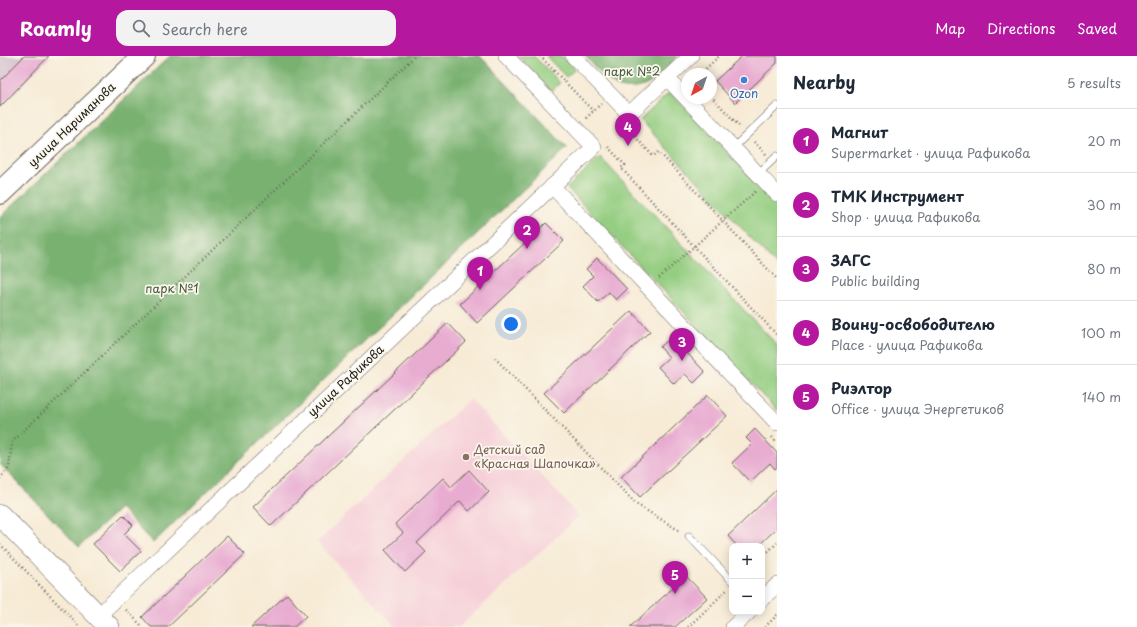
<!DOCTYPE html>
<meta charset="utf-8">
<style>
:root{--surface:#fff;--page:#f2f2f3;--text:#1f2937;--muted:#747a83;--line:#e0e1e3;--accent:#b5179e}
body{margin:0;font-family:"Playpen Sans",sans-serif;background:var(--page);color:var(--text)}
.controls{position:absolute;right:12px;bottom:12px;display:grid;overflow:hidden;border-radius:8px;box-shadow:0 2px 10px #0003}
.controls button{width:36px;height:36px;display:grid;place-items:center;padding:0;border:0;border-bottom:1px solid var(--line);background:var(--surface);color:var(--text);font:20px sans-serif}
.compass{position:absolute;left:681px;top:12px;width:36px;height:36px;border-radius:50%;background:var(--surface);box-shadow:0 2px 10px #0003;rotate:220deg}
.you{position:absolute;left:511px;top:268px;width:14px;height:14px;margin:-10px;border:3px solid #fff;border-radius:50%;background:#1a73e8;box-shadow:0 0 0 6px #1a73e833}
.badge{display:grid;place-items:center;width:26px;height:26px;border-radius:50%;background:var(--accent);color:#fff;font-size:13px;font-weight:700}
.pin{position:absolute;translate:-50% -33px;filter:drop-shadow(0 1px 2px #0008)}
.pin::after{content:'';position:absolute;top:21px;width:14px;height:12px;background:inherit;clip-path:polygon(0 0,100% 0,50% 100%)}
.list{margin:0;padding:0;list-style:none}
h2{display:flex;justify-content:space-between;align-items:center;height:52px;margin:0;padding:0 16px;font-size:17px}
h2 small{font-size:13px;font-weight:400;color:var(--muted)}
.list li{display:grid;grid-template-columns:26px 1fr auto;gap:12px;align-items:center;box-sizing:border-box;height:64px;padding:0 16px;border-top:1px solid var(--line)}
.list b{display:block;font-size:15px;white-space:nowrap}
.list p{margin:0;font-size:13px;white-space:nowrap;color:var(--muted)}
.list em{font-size:13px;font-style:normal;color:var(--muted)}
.icon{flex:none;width:22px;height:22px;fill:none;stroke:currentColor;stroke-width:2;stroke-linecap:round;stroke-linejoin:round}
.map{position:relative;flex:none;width:777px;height:571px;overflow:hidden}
header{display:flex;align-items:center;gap:24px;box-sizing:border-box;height:56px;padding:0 20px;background:var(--accent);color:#fff}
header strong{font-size:19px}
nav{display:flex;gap:22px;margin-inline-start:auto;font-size:14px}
.search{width:280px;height:36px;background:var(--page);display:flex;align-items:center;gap:10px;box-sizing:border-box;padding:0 14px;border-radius:12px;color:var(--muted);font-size:15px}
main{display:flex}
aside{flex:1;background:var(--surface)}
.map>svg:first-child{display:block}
</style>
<header>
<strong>Roamly</strong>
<div class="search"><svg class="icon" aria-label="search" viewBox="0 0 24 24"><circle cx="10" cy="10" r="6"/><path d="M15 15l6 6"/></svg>Search here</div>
<nav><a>Map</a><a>Directions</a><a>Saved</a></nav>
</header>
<main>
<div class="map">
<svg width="777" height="571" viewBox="0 0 777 571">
<rect width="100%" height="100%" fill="#fbf7ec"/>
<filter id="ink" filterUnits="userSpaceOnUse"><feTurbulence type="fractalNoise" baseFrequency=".025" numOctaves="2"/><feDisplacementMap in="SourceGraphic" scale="8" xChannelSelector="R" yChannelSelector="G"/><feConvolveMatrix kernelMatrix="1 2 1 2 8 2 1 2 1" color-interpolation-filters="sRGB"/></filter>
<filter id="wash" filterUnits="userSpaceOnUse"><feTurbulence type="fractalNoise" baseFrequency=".012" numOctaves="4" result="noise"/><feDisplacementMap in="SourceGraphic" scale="16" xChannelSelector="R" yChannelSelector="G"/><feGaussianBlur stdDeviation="0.9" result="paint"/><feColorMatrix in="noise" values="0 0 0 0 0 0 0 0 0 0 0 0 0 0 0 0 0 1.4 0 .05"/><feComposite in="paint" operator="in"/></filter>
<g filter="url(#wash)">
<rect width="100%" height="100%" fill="#f7ebd6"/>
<path fill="#f6cfd8" d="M470,343L579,460L459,571H396L317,486Z"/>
<path fill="#d1bdca" d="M0,0H50L0,51Z"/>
<path fill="#95ce82" stroke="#58754f" d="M518,0H534L560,27L551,35Z
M546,0H562L575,13L566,21Z
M670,36L777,150V210L640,64Z
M600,101L777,289V355L567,132Z"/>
<path fill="#78b170" stroke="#4a6646" d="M170,0H480L567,92L153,487L120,452L79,491L0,408V161Z
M585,0H678C669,8 658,22 648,28C638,34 621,34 612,27C603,21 593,8 585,0Z"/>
<g id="blocks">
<path fill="#e8acd1" d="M24,0H49L0,51V25Z
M742,0H777V7L735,47L715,25Z
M546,167L564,185L477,267L460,248Z
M597,202L627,233L616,244L609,236L598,246L583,230L593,220L586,213Z
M631,255L650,275L564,357L544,337Z
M448,267L466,286L271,470L253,451Z
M672,281L705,316L694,327L685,318L674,328L658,311L669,301L660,291Z
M708,339L727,360L640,441L621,421Z
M755,373L777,397V411L775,413L770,407L750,426L732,407L752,388L746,382Z
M469,414L489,436L469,455L460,445L417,487L426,496L405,516L385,494L403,477L395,468L443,422L451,431Z
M777,433V472L758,490H737L728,480Z
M123,459L133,469L124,478L141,495L120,515L93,488Z
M227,480L245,498L168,571H151L142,561Z
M686,520L707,542L675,571H630Z
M287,538L306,560L294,571H251Z"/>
</g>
</g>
<g filter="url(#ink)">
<use href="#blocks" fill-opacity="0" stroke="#69645d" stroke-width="1"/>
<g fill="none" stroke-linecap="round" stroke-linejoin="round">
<g stroke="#69645d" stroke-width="8">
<path id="lane" d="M733,92L777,50
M758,118L777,100
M689,480L732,525"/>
</g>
<g stroke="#69645d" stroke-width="16">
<path id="street" d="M573,0L629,58L691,0
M667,22L777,138
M552,130L777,367
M762,543L777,529
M98,560L594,91L506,0
M733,571L749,556"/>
</g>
<g stroke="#69645d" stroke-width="22">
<path id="secondary" d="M0,459L109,571"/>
</g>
<g stroke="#69645d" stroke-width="24">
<path id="primary" d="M0,137L144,0"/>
</g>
<path stroke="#69645d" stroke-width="2.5" stroke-dasharray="1 3" stroke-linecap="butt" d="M540,0L593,55
M700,18L719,0
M711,40L741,72
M586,62L601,48
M627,72L653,100L659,96L777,223
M754,86L766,98
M608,91L625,109L621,112L777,279
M659,222L756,135
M495,302L636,448L680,475
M772,381L777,387
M0,423L9,412L12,386L415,0
M0,488L80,571
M762,501L777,487
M126,554L143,571
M688,571L727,534
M765,571L777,559"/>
<use href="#lane" stroke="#fff" stroke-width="7"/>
<use href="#street" stroke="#fff" stroke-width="15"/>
<use href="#secondary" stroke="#fff" stroke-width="21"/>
<use href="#primary" stroke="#fff" stroke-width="22"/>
</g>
</g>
<circle fill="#3f7fe0" stroke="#fbf7ec" stroke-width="1.5" cx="744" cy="24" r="4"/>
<circle fill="#8d6e63" stroke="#fbf7ec" stroke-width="1.5" cx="466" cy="401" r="4"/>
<g text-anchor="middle" stroke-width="3.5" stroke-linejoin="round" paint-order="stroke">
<g font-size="12" fill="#465a40" stroke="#fbf7ec">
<text x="632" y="20">парк №2</text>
<text x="172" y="237">парк №1</text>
</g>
<g font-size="12" fill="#366cbe" stroke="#fbf7ec">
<text x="744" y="42">Ozon</text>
</g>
<g font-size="12" fill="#1c1c1c" stroke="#fbf7ec">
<text transform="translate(72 69) rotate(-44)" y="4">улица Нариманова</text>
<text transform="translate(346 325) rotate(-43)" y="4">улица Рафикова</text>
</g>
<g font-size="12" fill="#785e54" stroke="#fbf7ec" text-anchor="start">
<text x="474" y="398">Детский сад<tspan x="474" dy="14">«Красная Шапочка»</tspan></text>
</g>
</g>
</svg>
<div class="controls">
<button>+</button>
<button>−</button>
</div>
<svg class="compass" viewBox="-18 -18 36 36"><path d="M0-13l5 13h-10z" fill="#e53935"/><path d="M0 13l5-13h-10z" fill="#747a83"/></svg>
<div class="you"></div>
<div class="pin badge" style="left:480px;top:234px">1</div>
<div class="pin badge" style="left:527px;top:193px">2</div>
<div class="pin badge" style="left:682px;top:305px">3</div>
<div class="pin badge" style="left:628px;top:90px">4</div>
<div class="pin badge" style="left:675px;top:538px">5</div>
</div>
<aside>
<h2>Nearby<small>5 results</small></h2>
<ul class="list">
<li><span class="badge">1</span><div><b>Магнит</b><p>Supermarket · улица Рафикова</p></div><em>20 m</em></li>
<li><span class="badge">2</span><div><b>ТМК Инструмент</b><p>Shop · улица Рафикова</p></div><em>30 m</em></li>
<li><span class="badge">3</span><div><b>ЗАГС</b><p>Public building</p></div><em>80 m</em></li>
<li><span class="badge">4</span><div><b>Воину-освободителю</b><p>Place · улица Рафикова</p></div><em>100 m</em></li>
<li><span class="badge">5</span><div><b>Риэлтор</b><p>Office · улица Энергетиков</p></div><em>140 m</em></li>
</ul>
</aside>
</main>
